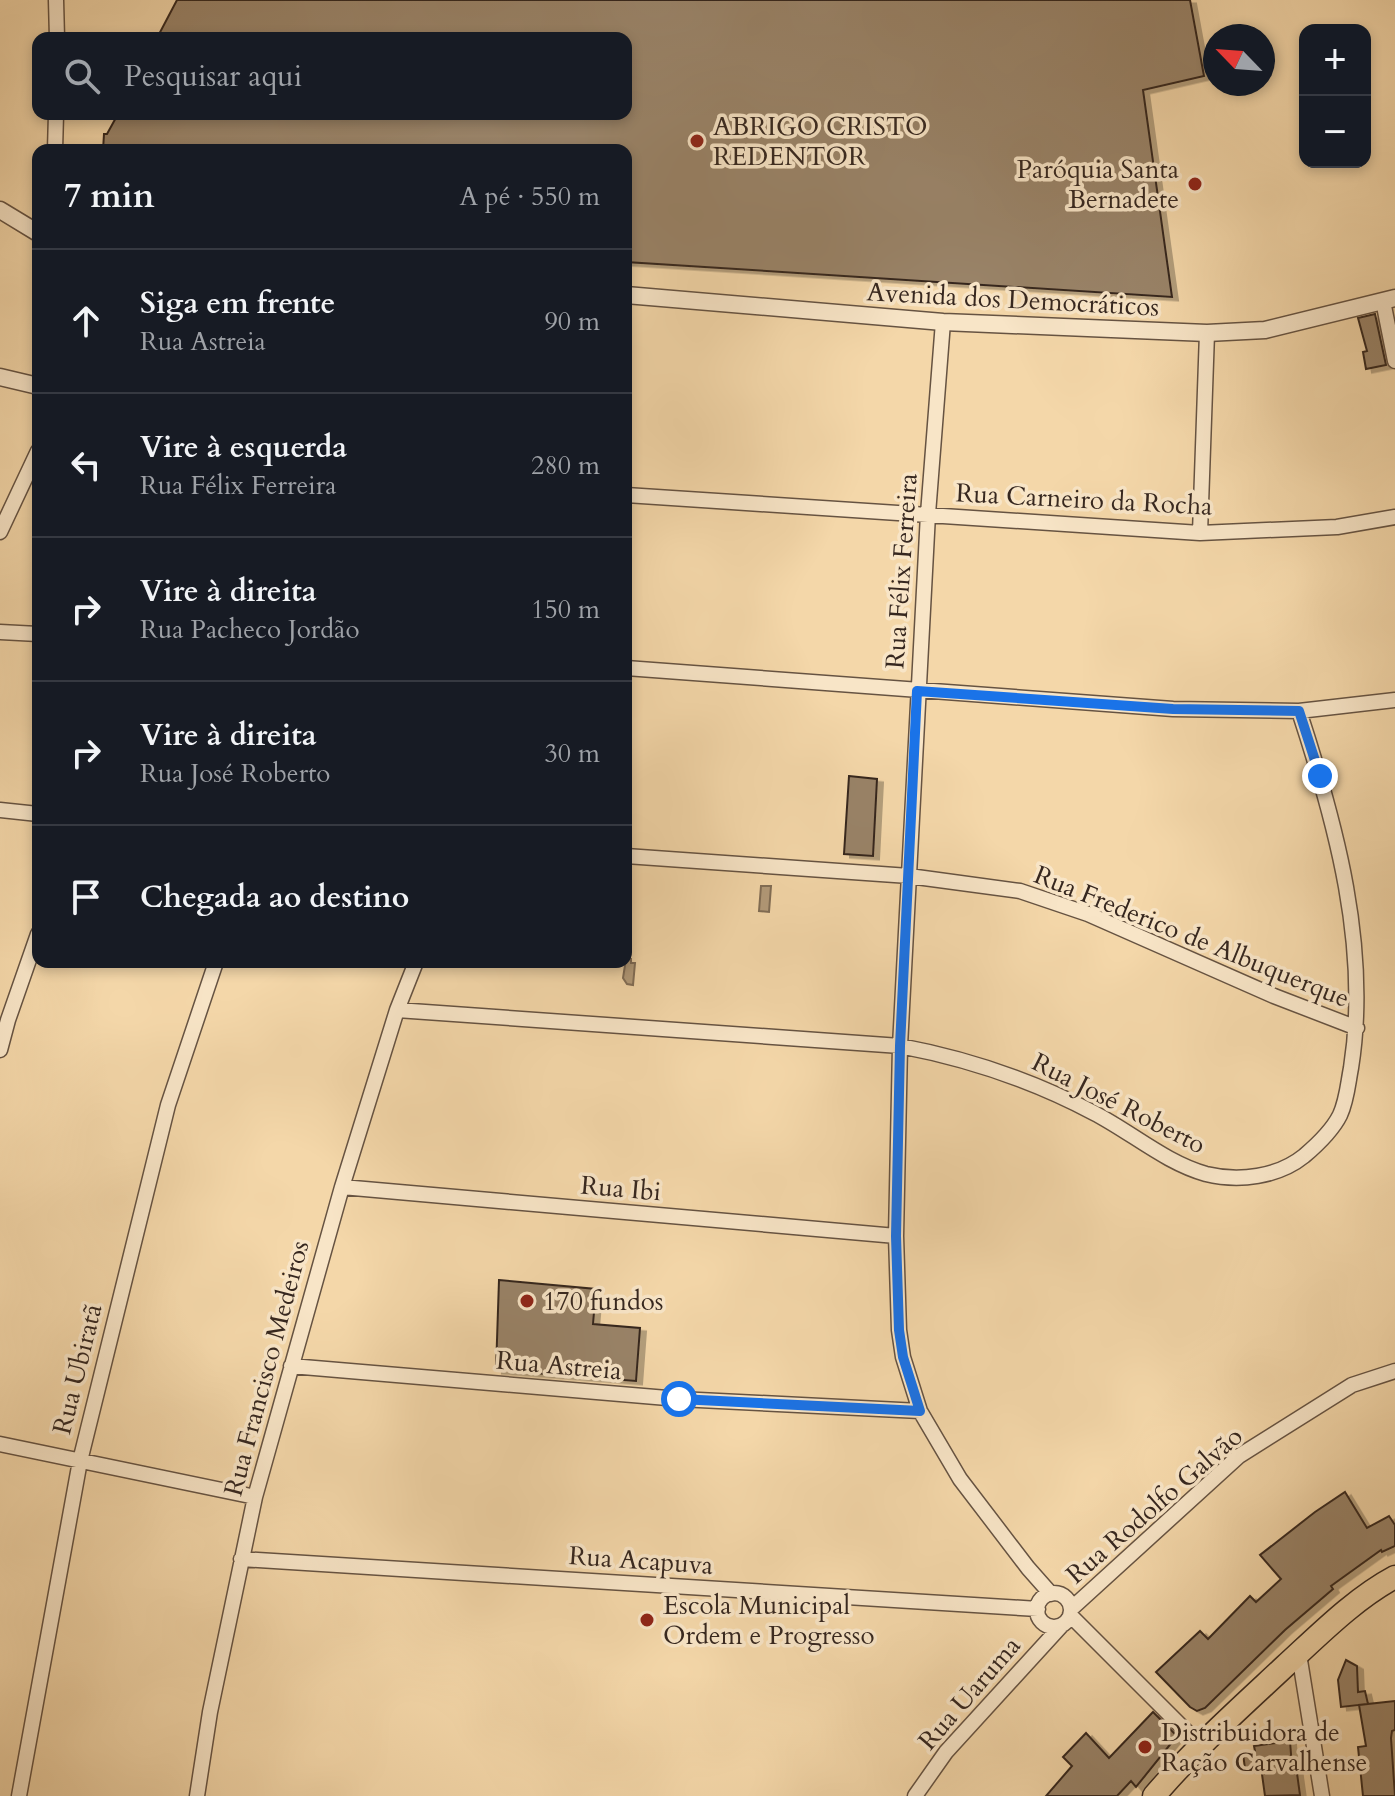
<!DOCTYPE html>
<html lang="pt">
<meta charset="utf-8">
<style>
:root{--surface:#171b24;--page:#20242c;--text:#f1f3f6;--muted:#9ea1a6;--line:#363941}
body{margin:0;font-family:Cardo,serif;background:var(--page);color:var(--text)}
.controls{position:absolute;right:24px;top:24px;display:grid;overflow:hidden;border-radius:16px;box-shadow:0 4px 12px #0003}
.controls button{width:72px;height:72px;display:grid;place-items:center;padding:0;border:0;border-bottom:2px solid var(--line);background:var(--surface);color:var(--text);font:40px sans-serif}
.compass{position:absolute;left:1203px;top:24px;width:72px;height:72px;border-radius:50%;background:var(--surface);box-shadow:0 4px 12px #0003;rotate:295deg}
.stop{position:absolute;width:24px;height:24px;margin:-18px;border:6px solid #1a73e8;border-radius:50%;background:#fff}
.stop.end{background:#1a73e8;border-color:#fff;box-shadow:0 2px 8px #0008}
.list{margin:0;padding:0;list-style:none}
h2{display:flex;justify-content:space-between;align-items:center;height:104px;margin:0;padding:0 32px;font-size:34px}
h2 small{font-size:26px;font-weight:400;color:var(--muted)}
.list li{display:grid;grid-template-columns:52px 1fr auto;gap:24px;align-items:center;box-sizing:border-box;height:144px;padding:0 32px;border-top:2px solid var(--line)}
.list b{display:block;font-size:30px;white-space:nowrap}
.list p{margin:0;font-size:26px;white-space:nowrap;color:var(--muted)}
.list em{font-size:26px;font-style:normal;color:var(--muted)}
.icon{flex:none;width:44px;height:44px;fill:none;stroke:currentColor;stroke-width:2;stroke-linecap:round;stroke-linejoin:round}
.map{position:relative;flex:none;width:1395px;height:1796px;overflow:hidden}
.search{position:absolute;background:var(--surface);box-shadow:0 4px 12px #0003;left:32px;top:32px;width:600px;height:88px;display:flex;align-items:center;gap:20px;box-sizing:border-box;padding:0 28px;border-radius:16px;color:var(--muted);font-size:30px}
.panel{position:absolute;background:var(--surface);box-shadow:0 4px 12px #0003;left:32px;top:144px;width:600px;height:824px;border-radius:16px}
.map>svg:first-child{display:block}
</style>
<div class="map">
<svg width="1395" height="1796" viewBox="0 0 1395 1796">
<defs>
<filter id="shadow"><feDropShadow dx="6" dy="3.5" stdDeviation="0" flood-color="#0004"/></filter>
</defs>
<rect width="100%" height="100%" fill="#f4d7a9"/>
<filter id="stains"><feTurbulence type="fractalNoise" baseFrequency=".0025" numOctaves="4"/><feColorMatrix values="0 0 0 0 .2 0 0 0 0 .09 0 0 0 0 .02 0 0 0 .5 -.17"/></filter>
<radialGradient id="worn" r=".72"><stop offset=".6" stop-color="#630" stop-opacity="0"/><stop offset="1" stop-color="#630" stop-opacity=".3"/></radialGradient>
<path fill="#b39b7a" stroke="#816d56" stroke-width="2" d="M761,886H771L769,912L759,911Z
M626,959H631V963H635L633,985L627,984L623,978Z"/>
<path fill="#998367" stroke="#36271f" stroke-width="2" filter="url(#shadow)" d="M177,0H1190L1204,76L1143,90L1172,297L626,262V150H103L104,134H107L118,114H626V38H157Z
M1375,314L1386,365L1366,369L1363,352L1367,351L1358,318Z
M849,776L877,779L873,856L844,854Z
M499,1280L596,1289L593,1324L640,1328L636,1381L496,1370Z
M1345,1492L1367,1528L1389,1516L1395,1525V1546L1382,1552L1381,1550L1331,1586L1333,1589L1285,1630L1205,1708L1197,1711L1190,1707L1156,1672L1200,1631L1208,1639L1250,1596L1256,1602L1281,1579L1260,1555L1315,1512Z
M1346,1660L1357,1666L1358,1692L1365,1691L1368,1704L1341,1707L1338,1680Z
M1395,1701V1730L1392,1731L1391,1738L1395,1796H1363L1358,1747L1366,1746L1359,1705Z
M1153,1712L1177,1736L1136,1787L1131,1781L1117,1796H1046L1072,1766L1063,1757L1086,1733L1109,1758Z
M1290,1741L1292,1767L1296,1766L1300,1795L1265,1796L1261,1767L1245,1769L1243,1753L1255,1751L1254,1746Z"/>
<g fill="none" stroke-linecap="round" stroke-linejoin="round">
<g stroke="#665342" stroke-width="17">
<path id="minor" d="M56,0L57,38
M55,150L56,114
M1383,301L1395,361
M943,322L928,514L900,1046L896,1236L899,1330L903,1357L920,1411L960,1479L1028,1568L1051,1594
M626,495L1200,533L1337,527L1395,517
M0,532L38,451
M1200,533L1207,333
M0,632L38,634
M626,668L1173,709L1299,711L1395,700
M0,810L38,814
M626,856L909,876L1020,891L1088,914L1274,996L1357,1028
M397,1010L900,1046C969,1059 1032,1080 1094,1113C1131,1132 1166,1163 1206,1174C1239,1182 1278,1177 1304,1156C1317,1145 1333,1129 1340,1115C1347,1100 1348,1083 1351,1068C1370,948 1336,824 1299,711
M0,1050L8,1020L38,934
M342,1187L896,1236
M291,1366L679,1399L920,1411
M0,1444L255,1497
M241,1559L1038,1609
M1037 1610a17 17 0 1 1 34 0a17 17 0 1 1-34 0Z
M1071,1609L1239,1456L1352,1385L1395,1371
M1070,1615L1200,1745
M1299,1654L1322,1796
M19,1796L80,1461L168,1105L216,962
M197,1796L210,1712L255,1497L342,1187L397,1010L416,962
M915,1796L946,1752L1062,1625"/>
</g>
<g stroke="#665342" stroke-width="19">
<path id="tertiary" d="M0,210L38,233
M626,295L943,322L1207,333L1265,330L1395,298
M0,377L38,386"/>
</g>
<g stroke="#36271f" stroke-width="25">
<path id="primary" d="M1154,1796C1194,1749 1240,1708 1285,1666C1319,1635 1354,1599 1395,1577"/>
</g>
<use href="#minor" stroke="#f8e5c7" stroke-width="14"/>
<use href="#tertiary" stroke="#f8e5c7" stroke-width="16"/>
<use href="#primary" stroke="#f4d7a9" stroke-width="22"/>
</g>
<g fill="none" stroke-linecap="round" stroke-linejoin="round">
<path stroke="#1a73e8" stroke-width="10" d="M679,1399L920,1411L903,1357L899,1330L896,1236L900,1046L917,691L1173,709L1299,711L1320,776"/>
</g>
<g fill="#8f2418" stroke="#f8e5c7" stroke-width="3">
<circle cx="697" cy="141" r="8"/>
<circle cx="1195" cy="184" r="8"/>
<circle cx="527" cy="1301" r="8"/>
<circle cx="647" cy="1620" r="8"/>
<circle cx="1145" cy="1747" r="8"/>
</g>
<g text-anchor="middle" stroke-width="7" stroke-linejoin="round" paint-order="stroke">
<g font-size="26" fill="#36271f" stroke="#f8e5c7" text-anchor="start">
<text x="713" y="135">ABRIGO CRISTO<tspan x="713" dy="30">REDENTOR</tspan></text>
<text x="1179" y="178" text-anchor="end">Paróquia Santa<tspan x="1179" dy="30">Bernadete</tspan></text>
<text x="543" y="1310">170 fundos</text>
<text x="663" y="1614">Escola Municipal<tspan x="663" dy="30">Ordem e Progresso</tspan></text>
<text x="1161" y="1741">Distribuidora de<tspan x="1161" dy="30">Ração Carvalhense</tspan></text>
</g>
<g font-size="26" fill="#36271f" stroke="#f8e5c7">
<text transform="translate(1013 299) rotate(3)" y="9">Avenida dos Democráticos</text>
<text transform="translate(1084 499) rotate(3)" y="9">Rua Carneiro da Rocha</text>
<text transform="translate(901 571) rotate(-86)" y="9">Rua Félix Ferreira</text>
<text transform="translate(1192 936) rotate(22)" y="9">Rua Frederico de Albuquerque</text>
<text transform="translate(1119 1103) rotate(27)" y="9">Rua José Roberto</text>
<text transform="translate(621 1188) rotate(5)" y="9">Rua Ibi</text>
<text transform="translate(559 1365) rotate(5)" y="9">Rua Astreia</text>
<text transform="translate(266 1368) rotate(-75)" y="9">Rua Francisco Medeiros</text>
<text transform="translate(77 1369) rotate(-76)" y="9">Rua Ubiratã</text>
<text transform="translate(1154 1505) rotate(-41)" y="9">Rua Rodolfo Galvão</text>
<text transform="translate(641 1560) rotate(4)" y="9">Rua Acapuva</text>
<text transform="translate(969 1693) rotate(-49)" y="9">Rua Uaruma</text>
</g>
</g>
<rect width="100%" height="100%" filter="url(#stains)"/>
<rect width="100%" height="100%" fill="url(#worn)"/>
</svg>
<div class="controls">
<button>+</button>
<button>−</button>
</div>
<svg class="compass" viewBox="-18 -18 36 36"><path d="M0-13l5 13h-10z" fill="#e53935"/><path d="M0 13l5-13h-10z" fill="#9ea1a6"/></svg>
<div class="stop" style="left:679px;top:1399px"></div>
<div class="stop end" style="left:1320px;top:776px"></div>
<div class="search"><svg class="icon" aria-label="search" viewBox="0 0 24 24"><circle cx="10" cy="10" r="6"/><path d="M15 15l6 6"/></svg>Pesquisar aqui</div>
<section class="panel">
<h2>7 min<small>A pé · 550 m</small></h2>
<ul class="list">
<li><svg class="icon" aria-label="ahead" viewBox="0 0 24 24"><path d="M12 20V5M6 11l6-6 6 6"/></svg><div><b>Siga em frente</b><p>Rua Astreia</p></div><em>90 m</em></li>
<li><svg class="icon" aria-label="left" viewBox="0 0 24 24"><path d="M17 20v-9H6M10 6l-5 5 5 5"/></svg><div><b>Vire à esquerda</b><p>Rua Félix Ferreira</p></div><em>280 m</em></li>
<li><svg class="icon" aria-label="right" viewBox="0 0 24 24"><path d="M7 20v-9h11M14 6l5 5-5 5"/></svg><div><b>Vire à direita</b><p>Rua Pacheco Jordão</p></div><em>150 m</em></li>
<li><svg class="icon" aria-label="right" viewBox="0 0 24 24"><path d="M7 20v-9h11M14 6l5 5-5 5"/></svg><div><b>Vire à direita</b><p>Rua José Roberto</p></div><em>30 m</em></li>
<li><svg class="icon" aria-label="arrive" viewBox="0 0 24 24"><path d="M6 21V4h12l-3 4 3 4H6"/></svg><div><b>Chegada ao destino</b></div></li>
</ul>
</section>
</div>
